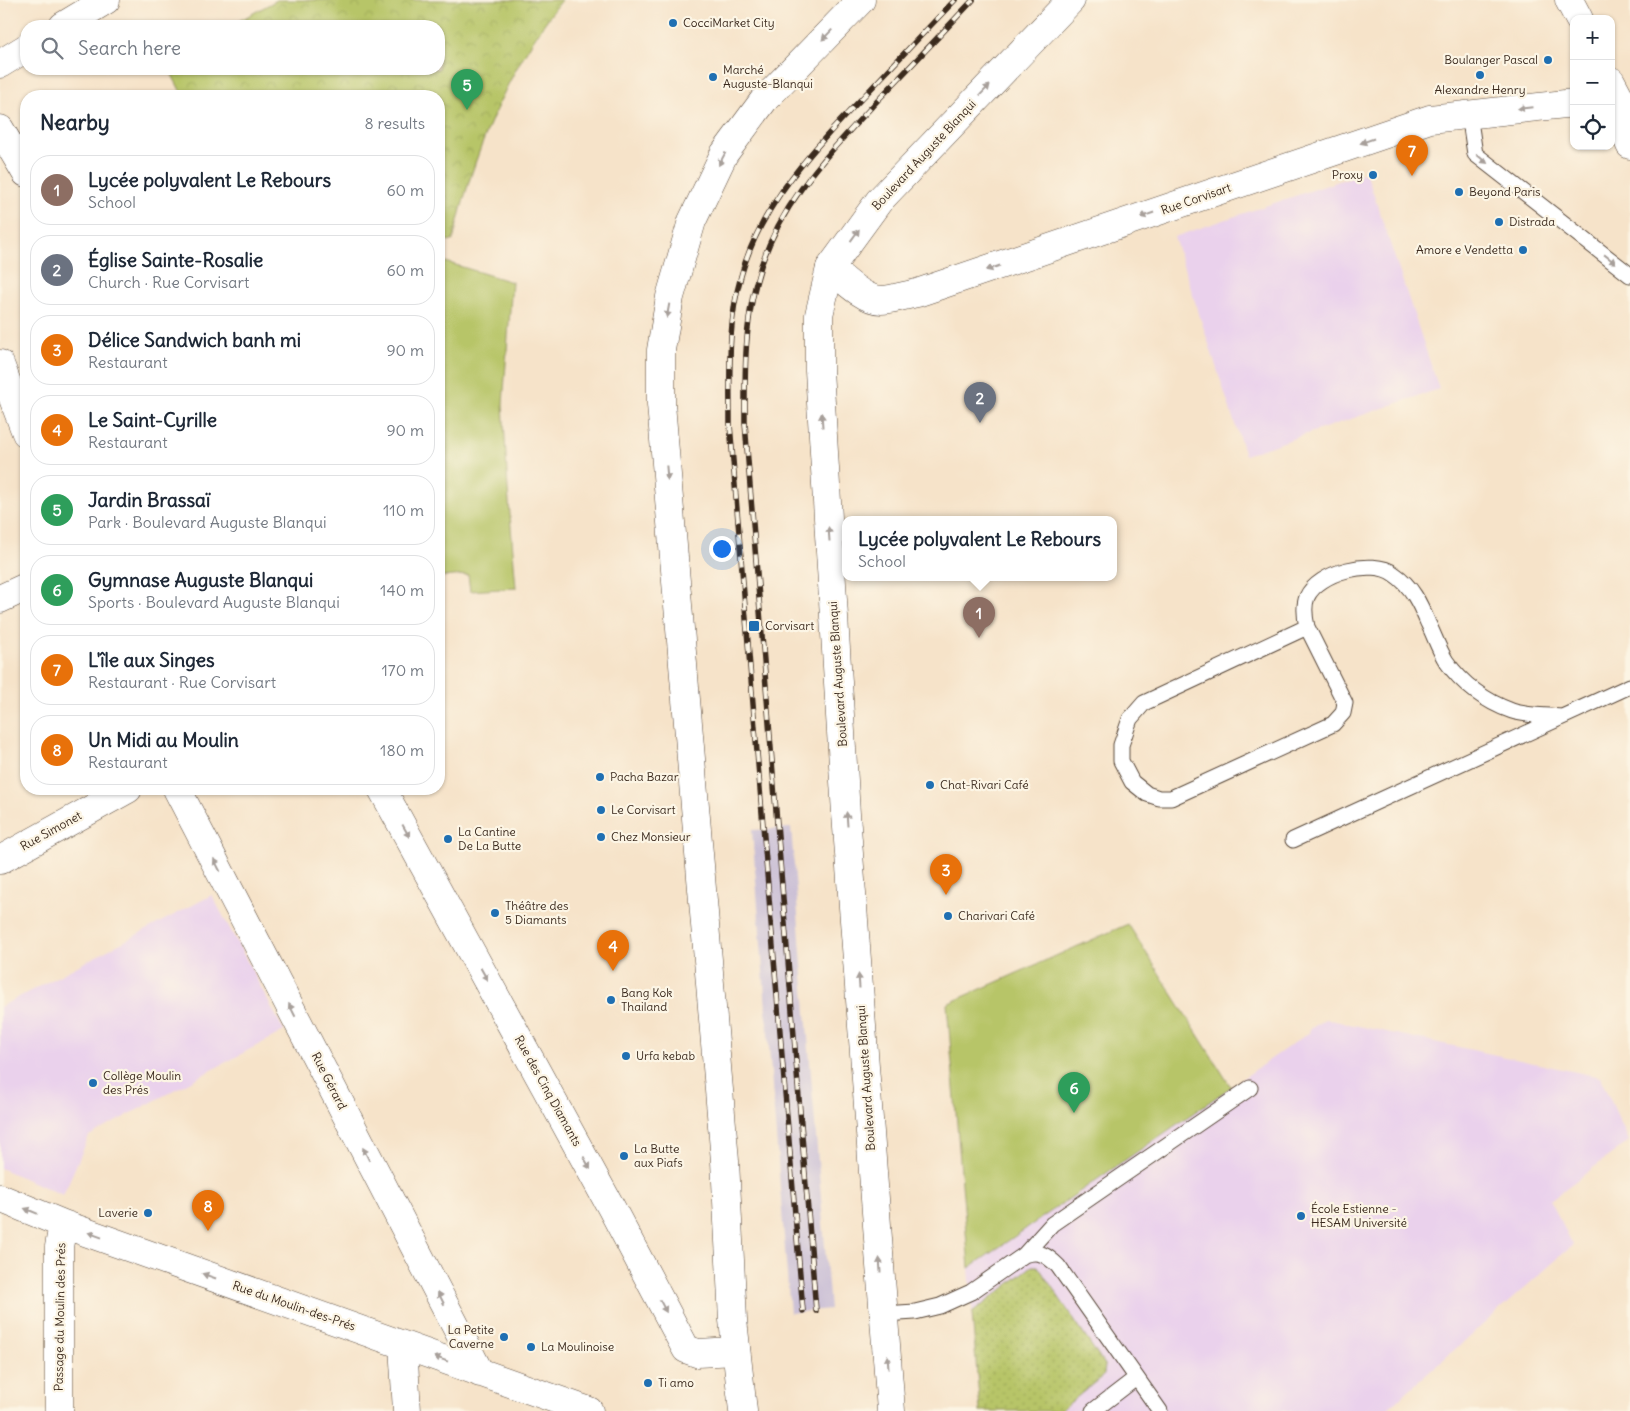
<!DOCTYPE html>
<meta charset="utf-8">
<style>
:root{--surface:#fff;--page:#f6f6f7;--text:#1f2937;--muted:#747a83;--line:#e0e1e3;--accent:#111827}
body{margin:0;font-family:Delius,sans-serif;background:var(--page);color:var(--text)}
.controls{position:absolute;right:15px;top:15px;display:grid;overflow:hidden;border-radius:10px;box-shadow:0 1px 4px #0004}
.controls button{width:45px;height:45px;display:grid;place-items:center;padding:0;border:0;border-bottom:1px solid var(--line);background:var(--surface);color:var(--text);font:25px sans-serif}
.you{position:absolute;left:721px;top:548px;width:18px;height:18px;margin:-12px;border:4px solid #fff;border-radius:50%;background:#1a73e8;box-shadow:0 0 0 8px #1a73e833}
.badge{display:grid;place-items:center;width:32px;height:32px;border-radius:50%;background:var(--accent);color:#fff;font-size:16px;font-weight:700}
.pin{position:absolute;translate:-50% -41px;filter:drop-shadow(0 1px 2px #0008)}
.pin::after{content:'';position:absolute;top:26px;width:18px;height:15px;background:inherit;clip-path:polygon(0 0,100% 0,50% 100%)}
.popup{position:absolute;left:842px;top:516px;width:275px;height:65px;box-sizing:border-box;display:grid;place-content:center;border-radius:10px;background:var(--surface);filter:drop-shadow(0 1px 4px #0005);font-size:16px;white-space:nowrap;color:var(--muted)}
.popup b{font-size:19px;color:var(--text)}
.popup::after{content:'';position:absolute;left:50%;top:100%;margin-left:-10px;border:10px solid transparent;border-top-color:var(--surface)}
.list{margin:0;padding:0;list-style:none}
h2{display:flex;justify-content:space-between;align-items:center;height:65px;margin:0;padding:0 20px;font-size:21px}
h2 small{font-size:16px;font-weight:400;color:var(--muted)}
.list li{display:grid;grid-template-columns:32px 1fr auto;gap:15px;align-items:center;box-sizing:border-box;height:70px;margin:0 10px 10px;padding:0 10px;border:1px solid var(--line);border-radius:20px}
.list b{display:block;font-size:19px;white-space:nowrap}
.list p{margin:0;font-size:16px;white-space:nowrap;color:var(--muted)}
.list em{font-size:16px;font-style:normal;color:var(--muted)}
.icon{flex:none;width:28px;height:28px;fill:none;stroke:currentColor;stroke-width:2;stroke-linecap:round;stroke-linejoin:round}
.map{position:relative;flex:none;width:1630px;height:1411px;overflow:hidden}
.search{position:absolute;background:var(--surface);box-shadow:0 1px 4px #0004;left:20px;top:20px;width:425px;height:55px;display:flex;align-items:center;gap:12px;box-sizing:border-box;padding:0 18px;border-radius:20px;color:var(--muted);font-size:19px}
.panel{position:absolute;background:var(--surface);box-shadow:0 1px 4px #0004;left:20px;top:90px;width:425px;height:705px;border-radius:20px}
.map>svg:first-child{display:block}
</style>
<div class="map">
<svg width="1630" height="1411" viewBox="0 0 1630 1411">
<defs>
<pattern id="grass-dots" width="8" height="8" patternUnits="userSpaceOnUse" patternTransform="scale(1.25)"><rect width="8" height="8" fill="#b7c568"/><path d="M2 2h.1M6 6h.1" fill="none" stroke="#9ea95a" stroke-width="1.8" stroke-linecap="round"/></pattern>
<pattern id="park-crowns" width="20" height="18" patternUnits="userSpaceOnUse" patternTransform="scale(1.25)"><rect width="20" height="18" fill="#b7c568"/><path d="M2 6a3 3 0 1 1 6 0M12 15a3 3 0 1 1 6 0" fill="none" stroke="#9ea95a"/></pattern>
</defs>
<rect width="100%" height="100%" fill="#fcf5e5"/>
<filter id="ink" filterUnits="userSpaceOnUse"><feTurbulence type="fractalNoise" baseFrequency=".02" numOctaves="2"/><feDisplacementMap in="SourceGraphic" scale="10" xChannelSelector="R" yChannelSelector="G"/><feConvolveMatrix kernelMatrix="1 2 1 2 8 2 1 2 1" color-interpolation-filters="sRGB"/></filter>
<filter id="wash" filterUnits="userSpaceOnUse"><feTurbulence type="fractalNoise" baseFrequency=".0096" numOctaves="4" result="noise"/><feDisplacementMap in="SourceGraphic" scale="20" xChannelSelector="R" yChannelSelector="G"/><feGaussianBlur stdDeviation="1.12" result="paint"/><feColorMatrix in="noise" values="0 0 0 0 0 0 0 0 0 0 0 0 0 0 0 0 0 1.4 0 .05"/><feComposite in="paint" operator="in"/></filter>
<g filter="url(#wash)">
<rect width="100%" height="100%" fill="#f6e3c9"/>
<path fill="#ead1ec" d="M1366,172L1439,389L1245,455L1174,237Z
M212,895L284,1031L89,1136L63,1195L0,1168V1007Z
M1325,1019L1600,1077L1629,1141L1550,1200L1573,1245L1385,1411H980L969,1268L1310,1032L1309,1030Z"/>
<path fill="#cabfd6" d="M791,828L830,1309L790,1313L752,830Z"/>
<path fill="url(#grass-dots)" stroke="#797843" d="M1032,1266H1038L1105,1366L1104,1375L1060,1411H980L972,1313Z"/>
<path fill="url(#park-crowns)" stroke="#797843" d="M277,0H562C506,70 473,155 453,241L443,240L439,236V96H183L169,69H439V26H230Z"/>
<path fill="#b7c568" stroke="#797843" d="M439,260L512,282L503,404L508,490L516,588L470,591L468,575L439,577Z
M1128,924L1231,1087L969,1268L947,1004Z"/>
</g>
<g filter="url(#ink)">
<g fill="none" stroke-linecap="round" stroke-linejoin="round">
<g stroke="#574638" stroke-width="17">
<path id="lane" d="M1469,114L1475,154L1630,275
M1307,627L1144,703L1130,719L1121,745V761L1132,782L1147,794L1159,798H1171L1333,724L1343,713L1345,703L1307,627C1305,618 1303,607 1307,597C1318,572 1373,558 1394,574C1412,586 1420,604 1428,623C1434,635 1439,650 1446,661C1462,684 1486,702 1512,711C1527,716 1546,715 1561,717
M1293,840L1630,686
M1024,1255C1039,1250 1047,1255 1058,1266L1160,1411
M884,1314L915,1312L940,1306L971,1292L1024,1255L1052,1224L1250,1088
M1093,1411L1136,1378"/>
</g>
<g stroke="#574638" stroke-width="29">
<path id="street" d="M1569,0L1579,19
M63,26L106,0
M0,64L26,48
M1611,81L1620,98L1626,135L1630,145
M0,129L26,173
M830,268C843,279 864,300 881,300C890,300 907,295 917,293L1430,119L1574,103
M0,364L26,433
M0,599L26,587
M177,789L480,1373
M382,789L612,1209L686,1349L697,1353L736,1351
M0,860L128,789
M0,1198L63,1224L589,1411
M403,1345L407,1411
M59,1411V1247L63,1224"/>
</g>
<g stroke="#574638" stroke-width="29">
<path id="primary" d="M743,1411L733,1320L725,1161L661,404V350L670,297L692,221L724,154L764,100L861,0
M891,1411L846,814L819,370V315L830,268L879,201L1071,0"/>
</g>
<use href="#lane" stroke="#fff" stroke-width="15"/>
<use href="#street" stroke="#fff" stroke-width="28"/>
<use href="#primary" stroke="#fff" stroke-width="28"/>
<g stroke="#3b2a1e" stroke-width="5.5">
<path id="rail" d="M803,1311L730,424C730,374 727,325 741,276C761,203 815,147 866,94C896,62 925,31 955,0
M816,1311L745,423C745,376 744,329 756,283C775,207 827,155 879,99C911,66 942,33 973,0"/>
</g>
<use href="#rail" stroke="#fcf5e5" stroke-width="4" stroke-dasharray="11" stroke-linecap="butt"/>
</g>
<defs><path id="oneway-solid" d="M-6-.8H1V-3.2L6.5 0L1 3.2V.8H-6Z" transform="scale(1.25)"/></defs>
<g fill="#a79f9a">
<use href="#oneway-solid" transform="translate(827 35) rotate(134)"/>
<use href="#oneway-solid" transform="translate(985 90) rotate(-46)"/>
<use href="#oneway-solid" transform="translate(1525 108) rotate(174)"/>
<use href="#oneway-solid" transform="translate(1367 141) rotate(161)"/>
<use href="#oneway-solid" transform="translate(722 159) rotate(118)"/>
<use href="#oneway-solid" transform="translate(1482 159) rotate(39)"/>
<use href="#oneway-solid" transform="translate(1147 215) rotate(161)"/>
<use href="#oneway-solid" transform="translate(855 235) rotate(-54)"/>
<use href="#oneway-solid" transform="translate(1610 259) rotate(38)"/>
<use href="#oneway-solid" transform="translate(993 268) rotate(161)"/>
<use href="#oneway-solid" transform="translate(668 311) rotate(100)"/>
<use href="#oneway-solid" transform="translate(822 420) rotate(-94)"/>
<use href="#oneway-solid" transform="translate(667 473) rotate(85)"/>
<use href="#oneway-solid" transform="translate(829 534) rotate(-94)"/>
<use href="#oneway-solid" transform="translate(847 819) rotate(-94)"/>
<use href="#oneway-solid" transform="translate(406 831) rotate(61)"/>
<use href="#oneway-solid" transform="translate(217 865) rotate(-117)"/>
<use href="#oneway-solid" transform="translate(484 974) rotate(61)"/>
<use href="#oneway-solid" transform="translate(859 981) rotate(-94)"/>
<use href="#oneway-solid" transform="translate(292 1010) rotate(-117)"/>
<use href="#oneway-solid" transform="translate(366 1154) rotate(-117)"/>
<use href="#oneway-solid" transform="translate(587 1163) rotate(61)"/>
<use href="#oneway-solid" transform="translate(31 1211) rotate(-158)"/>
<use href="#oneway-solid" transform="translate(95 1235) rotate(-160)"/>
<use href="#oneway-solid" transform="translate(880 1265) rotate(-94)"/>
<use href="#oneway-solid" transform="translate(209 1276) rotate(-161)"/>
<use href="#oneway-solid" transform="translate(441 1298) rotate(-117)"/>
<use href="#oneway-solid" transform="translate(663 1306) rotate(62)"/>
<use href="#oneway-solid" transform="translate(441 1359) rotate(-160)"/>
<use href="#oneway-solid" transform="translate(888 1362) rotate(-94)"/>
</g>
</g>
<g fill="#1f6fb2" stroke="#fcf5e5" stroke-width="2">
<circle cx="673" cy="23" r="5"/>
<circle cx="1548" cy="60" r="5"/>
<circle cx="1480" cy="75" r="5"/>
<circle cx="713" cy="77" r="5"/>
<circle cx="1373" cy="175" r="5"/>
<circle cx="1459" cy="192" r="5"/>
<circle cx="1499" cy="222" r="5"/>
<circle cx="1523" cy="250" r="5"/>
<rect x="748" y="620" width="12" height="12" rx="2.5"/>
<circle cx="600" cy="777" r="5"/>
<circle cx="930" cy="785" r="5"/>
<circle cx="601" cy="810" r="5"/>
<circle cx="601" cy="837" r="5"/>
<circle cx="448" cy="839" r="5"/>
<circle cx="495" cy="913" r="5"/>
<circle cx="948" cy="916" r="5"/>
<circle cx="611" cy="1000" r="5"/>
<circle cx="626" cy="1056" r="5"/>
<circle cx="93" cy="1083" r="5"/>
<circle cx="624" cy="1156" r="5"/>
<circle cx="148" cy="1213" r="5"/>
<circle cx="1301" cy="1216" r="5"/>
<circle cx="504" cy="1337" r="5"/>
<circle cx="531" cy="1347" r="5"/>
<circle cx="648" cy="1383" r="5"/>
</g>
<g text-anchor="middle" stroke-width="4.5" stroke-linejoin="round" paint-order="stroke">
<g font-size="12" fill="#3b2a1e" stroke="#fcf5e5" text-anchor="start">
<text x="683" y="27">CocciMarket City</text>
<text x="1538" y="64" text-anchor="end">Boulanger Pascal</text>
<text x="723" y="74">Marché<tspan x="723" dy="14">Auguste-Blanqui</tspan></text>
<text x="1480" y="94" text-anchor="middle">Alexandre Henry</text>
<text x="1363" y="179" text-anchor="end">Proxy</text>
<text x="1469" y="196">Beyond Paris</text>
<text x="1509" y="226">Distrada</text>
<text x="1513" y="254" text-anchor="end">Amore e Vendetta</text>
<text x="765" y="630">Corvisart</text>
<text x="610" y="781">Pacha Bazar</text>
<text x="940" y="789">Chat-Rivari Café</text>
<text x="611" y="814">Le Corvisart</text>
<text x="458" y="836">La Cantine<tspan x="458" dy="14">De La Butte</tspan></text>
<text x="611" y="841">Chez Monsieur</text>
<text x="505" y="910">Théâtre des<tspan x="505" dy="14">5 Diamants</tspan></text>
<text x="958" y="920">Charivari Café</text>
<text x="621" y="997">Bang Kok<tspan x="621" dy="14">Thailand</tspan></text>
<text x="636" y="1060">Urfa kebab</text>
<text x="103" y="1080">Collège Moulin<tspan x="103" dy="14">des Prés</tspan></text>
<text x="634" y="1153">La Butte<tspan x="634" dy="14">aux Piafs</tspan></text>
<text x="1311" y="1213">École Estienne -<tspan x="1311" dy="14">HESAM Université</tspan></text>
<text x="138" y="1217" text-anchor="end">Laverie</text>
<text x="494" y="1334" text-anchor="end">La Petite<tspan x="494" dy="14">Caverne</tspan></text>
<text x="541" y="1351">La Moulinoise</text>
<text x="658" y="1387">Ti amo</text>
</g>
<g font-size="12" fill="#3b2a1e" stroke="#fcf5e5">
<text transform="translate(924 155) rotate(-47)" y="4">Boulevard Auguste Blanqui</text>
<text transform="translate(1196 199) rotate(-19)" y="4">Rue Corvisart</text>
<text transform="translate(838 674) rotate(-94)" y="4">Boulevard Auguste Blanqui</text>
<text transform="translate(51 831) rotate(-29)" y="4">Rue Simonet</text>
<text transform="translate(866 1078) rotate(-94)" y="4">Boulevard Auguste Blanqui</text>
<text transform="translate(329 1081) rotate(63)" y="4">Rue Gérard</text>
<text transform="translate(548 1091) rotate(61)" y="4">Rue des Cinq Diamants</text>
<text transform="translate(294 1306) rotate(19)" y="4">Rue du Moulin-des-Prés</text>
<text transform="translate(60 1317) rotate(-89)" y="4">Passage du Moulin des Prés</text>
</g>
</g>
</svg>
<div class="controls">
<button>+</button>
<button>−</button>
<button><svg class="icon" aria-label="locate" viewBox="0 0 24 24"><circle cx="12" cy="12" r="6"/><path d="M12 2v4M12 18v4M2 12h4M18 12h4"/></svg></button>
</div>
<div class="you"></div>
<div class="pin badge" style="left:979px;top:638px;background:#8d6e63">1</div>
<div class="popup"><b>Lycée polyvalent Le Rebours</b>School</div>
<div class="pin badge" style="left:980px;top:423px;background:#6b7280">2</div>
<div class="pin badge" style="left:946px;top:895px;background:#e8710a">3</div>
<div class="pin badge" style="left:613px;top:971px;background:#e8710a">4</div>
<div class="pin badge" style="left:467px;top:110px;background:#2e9e5b">5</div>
<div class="pin badge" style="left:1074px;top:1113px;background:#2e9e5b">6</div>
<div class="pin badge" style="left:1412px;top:176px;background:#e8710a">7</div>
<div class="pin badge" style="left:208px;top:1231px;background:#e8710a">8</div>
<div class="search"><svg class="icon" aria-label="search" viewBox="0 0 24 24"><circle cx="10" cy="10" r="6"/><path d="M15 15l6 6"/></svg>Search here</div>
<section class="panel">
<h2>Nearby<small>8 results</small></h2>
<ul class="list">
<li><span class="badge" style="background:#8d6e63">1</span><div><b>Lycée polyvalent Le Rebours</b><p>School</p></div><em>60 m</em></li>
<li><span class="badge" style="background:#6b7280">2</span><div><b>Église Sainte-Rosalie</b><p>Church · Rue Corvisart</p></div><em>60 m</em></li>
<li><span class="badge" style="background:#e8710a">3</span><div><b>Délice Sandwich banh mi</b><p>Restaurant</p></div><em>90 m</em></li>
<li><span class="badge" style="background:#e8710a">4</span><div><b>Le Saint-Cyrille</b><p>Restaurant</p></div><em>90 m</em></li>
<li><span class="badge" style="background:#2e9e5b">5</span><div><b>Jardin Brassaï</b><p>Park · Boulevard Auguste Blanqui</p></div><em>110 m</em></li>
<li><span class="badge" style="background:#2e9e5b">6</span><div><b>Gymnase Auguste Blanqui</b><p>Sports · Boulevard Auguste Blanqui</p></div><em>140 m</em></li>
<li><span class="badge" style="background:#e8710a">7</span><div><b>L'île aux Singes</b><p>Restaurant · Rue Corvisart</p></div><em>170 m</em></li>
<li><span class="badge" style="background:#e8710a">8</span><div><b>Un Midi au Moulin</b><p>Restaurant</p></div><em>180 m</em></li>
</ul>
</section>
</div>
